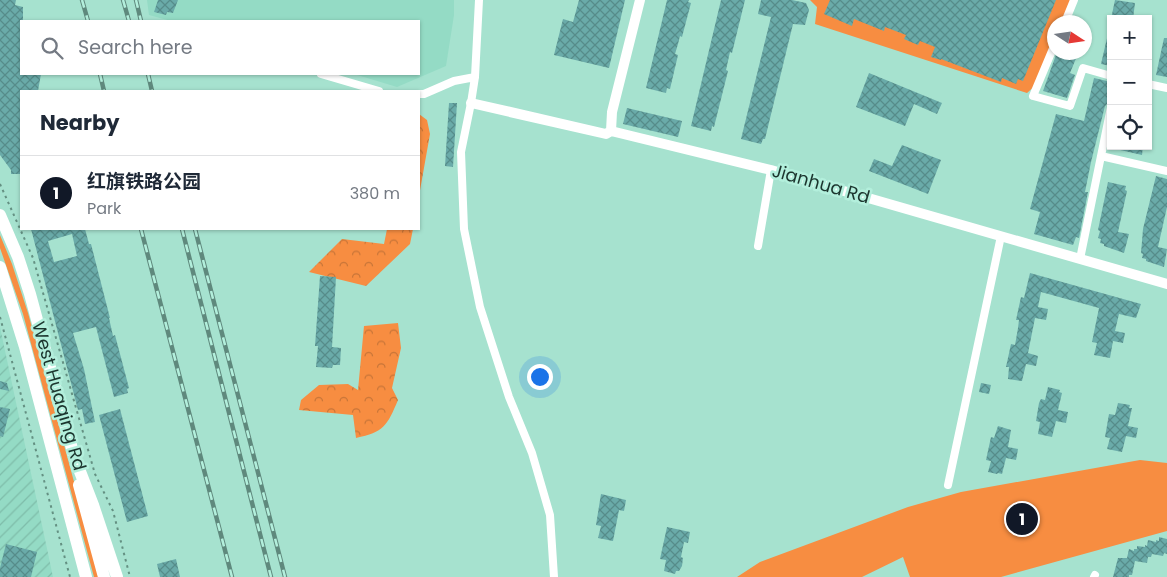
<!DOCTYPE html>
<meta charset="utf-8">
<style>
:root{--surface:#fff;--page:#f6f6f7;--text:#1f2937;--muted:#747a83;--line:#e0e1e3;--accent:#111827}
body{margin:0;font-family:Poppins,"Noto Sans SC",sans-serif;background:var(--page);color:var(--text)}
.controls{position:absolute;right:15px;top:15px;display:grid;overflow:hidden;border-radius:0px;box-shadow:0 1px 4px #0004}
.controls button{width:45px;height:45px;display:grid;place-items:center;padding:0;border:0;border-bottom:1px solid var(--line);background:var(--surface);color:var(--text);font:25px sans-serif}
.compass{position:absolute;left:1047px;top:15px;width:45px;height:45px;border-radius:50%;background:var(--surface);box-shadow:0 1px 4px #0004;rotate:102deg}
.you{position:absolute;left:539px;top:376px;width:18px;height:18px;margin:-12px;border:4px solid #fff;border-radius:50%;background:#1a73e8;box-shadow:0 0 0 8px #1a73e833}
.badge{display:grid;place-items:center;width:32px;height:32px;border-radius:50%;background:var(--accent);color:#fff;font-size:16px;font-weight:700}
.pin{position:absolute;translate:-50% -50%;border:2px solid #fff;box-shadow:0 1px 5px #0006}
.list{margin:0;padding:0;list-style:none}
h2{display:flex;justify-content:space-between;align-items:center;height:65px;margin:0;padding:0 20px;font-size:21px}
h2 small{font-size:16px;font-weight:400;color:var(--muted)}
.list li{display:grid;grid-template-columns:32px 1fr auto;gap:15px;align-items:center;box-sizing:border-box;height:75px;padding:0 20px;border-top:1px solid var(--line)}
.list b{display:block;font-size:19px;white-space:nowrap}
.list p{margin:0;font-size:16px;white-space:nowrap;color:var(--muted)}
.list em{font-size:16px;font-style:normal;color:var(--muted)}
.icon{flex:none;width:28px;height:28px;fill:none;stroke:currentColor;stroke-width:2;stroke-linecap:round;stroke-linejoin:round}
.map{position:relative;flex:none;width:1167px;height:577px;overflow:hidden}
.search{position:absolute;background:var(--surface);box-shadow:0 1px 4px #0004;left:20px;top:20px;width:400px;height:55px;display:flex;align-items:center;gap:12px;box-sizing:border-box;padding:0 18px;border-radius:0px;color:var(--muted);font-size:19px}
.panel{position:absolute;background:var(--surface);box-shadow:0 1px 4px #0004;left:20px;top:90px;width:400px;height:140px;border-radius:0px}
.map>svg:first-child{display:block}
</style>
<div class="map">
<svg width="1167" height="577" viewBox="0 0 1167 577">
<defs>
<pattern id="industrial-furrows" width="10" height="10" patternUnits="userSpaceOnUse" patternTransform="scale(1.25)"><rect width="10" height="10" fill="#94dbc5"/><path d="M-1 1l2-2M0 10L10 0M9 11l2-2" fill="none" stroke="#7fbdaa"/></pattern>
<pattern id="forest-crowns" width="20" height="18" patternUnits="userSpaceOnUse" patternTransform="scale(1.25)"><rect width="20" height="18" fill="#f78d41"/><path d="M2 6a3 3 0 1 1 6 0M12 15a3 3 0 1 1 6 0" fill="none" stroke="#c77437"/></pattern>
<pattern id="building-cross-hatch" width="8" height="8" patternUnits="userSpaceOnUse" patternTransform="scale(1.25)"><rect width="8" height="8" fill="#6aaba9"/><path d="M0 0l8 8M0 8l8-8" fill="none" stroke="#568c8a"/></pattern>
</defs>
<rect width="100%" height="100%" fill="#a6e2cf"/>
<path fill="#94dbc5" d="M147,0H454V15L446,66L397,87L354,74H419V21H171L149,15Z"/>
<path fill="url(#industrial-furrows)" d="M0,327L53,577H0Z"/>
<path fill="#f78d41" d="M810,0H1072L1062,22H1054V41L1037,84L1027,93L815,24L817,7Z
M0,235L12,264L28,313L100,577H94L23,314L0,248Z
M1140,460L1167,463V531L1001,577H910L903,557L862,577H737L760,562L908,507L961,492Z"/>
<path fill="url(#forest-crowns)" d="M419,114L427,120L430,134L419,196Z
M387,229H413L410,244L366,286L309,272L342,239L384,244Z
M398,323L401,348L392,388L398,400C387,426 384,432 356,438L353,415L299,410L301,400L319,385L348,384L358,390L364,326Z"/>
<path fill="url(#building-cross-hatch)" fill-rule="evenodd" d="M0,0H16L15,5L23,7V21H21V74H41L38,91H21V174H11V170L0,155Z
M158,0H178L173,13L167,12L166,15L154,12Z
M579,0H625L609,68L554,55L563,19L573,22Z
M667,0H689L688,2L691,3L682,37L680,36L678,44L675,54L678,55L670,89L667,88L666,93L646,88Z
M721,0H745L732,53L730,52L726,70L728,71L714,127L712,126L711,131L691,126Z
M761,0H792L806,3L809,10L805,25L793,24L765,139H763L761,144L741,139L771,17L758,14Z
M830,0H1056L1023,81L1018,79L1016,84L1002,78L1001,82L941,59V60L931,57L935,47L920,41L918,45L904,39L906,35L885,27L884,31L854,19L852,26L824,14Z
M1115,0L1135,3L1133,19H1111Z
M1108,34H1111V66L1101,64Z
M1164,38H1167V77L1156,75Z
M1057,52H1070L1069,54L1077,56L1070,73L1075,75L1067,98L1043,91Z
M869,73L942,103L937,114L914,104L905,126L856,107Z
M1094,78L1111,82V96L1109,102L1105,106L1091,162L1085,192H1088L1079,238L1076,237L1073,245L1034,234L1040,212L1030,209L1056,114L1084,121Z
M449,103H457L453,167L445,166Z
M627,108L682,121L678,137L623,124Z
M902,145L941,160L928,194L869,171L874,159L892,166Z
M1116,146H1143L1142,155L1116,149Z
M1156,176L1167,179V207L1158,247L1167,249L1164,267L1146,261V259L1142,258L1143,254L1141,253L1143,229Z
M1108,182L1126,186L1125,190L1127,191L1118,232L1129,234L1124,253L1104,246V244L1100,243L1101,239L1098,238L1100,231L1098,230Z
M31,229H85L89,244H91L110,318H109L113,336L115,335L129,388L127,389L128,393L114,397L96,327L73,333L84,369L95,422L85,424L82,409L78,410ZM72,234L77,256L54,262L48,241Z
M1030,273L1141,304L1136,318L1119,314L1115,331L1125,333L1123,343L1113,341L1110,358L1094,355L1097,343L1092,342L1099,308L1041,292L1038,307L1048,309L1046,320L1035,318L1028,353L1038,356L1036,366L1026,364L1022,381L1008,379L1009,367H1006L1011,344L1015,345L1018,328L1019,320H1016L1021,297L1024,298Z
M320,276L336,277L332,347L341,348L340,365H333L332,368L316,367L318,346H315Z
M0,381L7,383L9,391L0,389Z
M981,383L991,385L989,394L979,392Z
M1048,387L1060,390L1059,392L1062,393L1058,410L1068,412L1066,423L1056,421L1052,437L1038,434L1040,422L1036,421L1039,403L1041,399L1045,400Z
M1118,403L1130,405L1129,408H1132L1128,426L1138,428L1136,438L1126,436L1122,452L1107,449L1110,438L1105,437L1109,414L1115,415Z
M0,407L10,409L3,437L0,436Z
M120,409L148,516L127,522L99,415Z
M998,426L1011,430L1008,447L1018,449L1016,460L1006,458L1002,474L998,473L997,474L988,472L991,461L986,460L991,437L994,438Z
M601,494L626,500L624,511L619,510L613,541L598,538L601,526L596,525Z
M667,527L690,532L688,543L684,542L681,557L683,558L682,566L679,571H676L675,574L664,571L666,560L660,559Z
M1159,537L1167,539V554L1164,553L1163,556L1152,554L1151,557H1148L1147,563L1135,561L1132,575H1129V577H1113L1118,558H1127L1129,549L1134,551V549H1137V546L1145,547V545L1147,546L1148,540L1156,542V540L1159,541Z
M6,544L37,552L31,577H0V568Z
M176,559L180,577H160L157,564Z"/>
<g fill="none" stroke-linecap="round" stroke-linejoin="round">
<path stroke="#649082" stroke-width="2" stroke-dasharray="2.5 4" stroke-linecap="butt" d="M0,184L33,258L95,474L113,511L130,577
M0,317L70,577"/>
<path stroke="#fff" stroke-width="8" d="M479,0L475,77L471,103L461,152L464,229L480,307L509,397L532,453L550,515L554,577
M1065,22L1074,0
M1054,46L1033,96L1070,106L1083,68L1111,76
M321,74L379,91
M1148,84L1167,88
M419,94H424L454,81L475,77
M1101,156L1167,171
M758,246L771,170
M1080,259L1111,107
M948,485L1001,236
M1094,577L1095,575"/>
<path stroke="#fff" stroke-width="10" d="M471,103L606,134L611,131L771,170L1167,284
M611,131L612,112L640,0"/>
<path stroke="#fff" stroke-width="12" d="M0,215L18,257L30,294L74,456L93,505L117,577
M0,267L25,347L86,577
M79,485L104,577"/>
<g stroke="#5f897d" stroke-width="4.5">
<path id="rail" d="M82,0L88,21
M123,0L129,21
M136,0L141,21
M100,74L104,91
M148,74L152,91
M141,229L232,577
M182,229L271,577
M195,229L285,577"/>
</g>
<use href="#rail" stroke="#b3efdc" stroke-width="2.5" stroke-dasharray="8" stroke-linecap="butt"/>
</g>
<g text-anchor="middle" stroke-width="5" stroke-linejoin="round" paint-order="stroke">
<g font-size="18" fill="#1c352e" stroke="#b3efdc">
<text transform="translate(821 184) rotate(16)" y="6">Jianhua Rd</text>
<text transform="translate(59 396) rotate(74)" y="6">West Huaqing Rd</text>
</g>
</g>
</svg>
<div class="controls">
<button>+</button>
<button>−</button>
<button><svg class="icon" aria-label="locate" viewBox="0 0 24 24"><circle cx="12" cy="12" r="6"/><path d="M12 2v4M12 18v4M2 12h4M18 12h4"/></svg></button>
</div>
<svg class="compass" viewBox="-18 -18 36 36"><path d="M0-13l5 13h-10z" fill="#e53935"/><path d="M0 13l5-13h-10z" fill="#747a83"/></svg>
<div class="you"></div>
<div class="pin badge" style="left:1022px;top:519px">1</div>
<div class="search"><svg class="icon" aria-label="search" viewBox="0 0 24 24"><circle cx="10" cy="10" r="6"/><path d="M15 15l6 6"/></svg>Search here</div>
<section class="panel">
<h2>Nearby<small></small></h2>
<ul class="list">
<li><span class="badge">1</span><div><b>红旗铁路公园</b><p>Park</p></div><em>380 m</em></li>
</ul>
</section>
</div>
